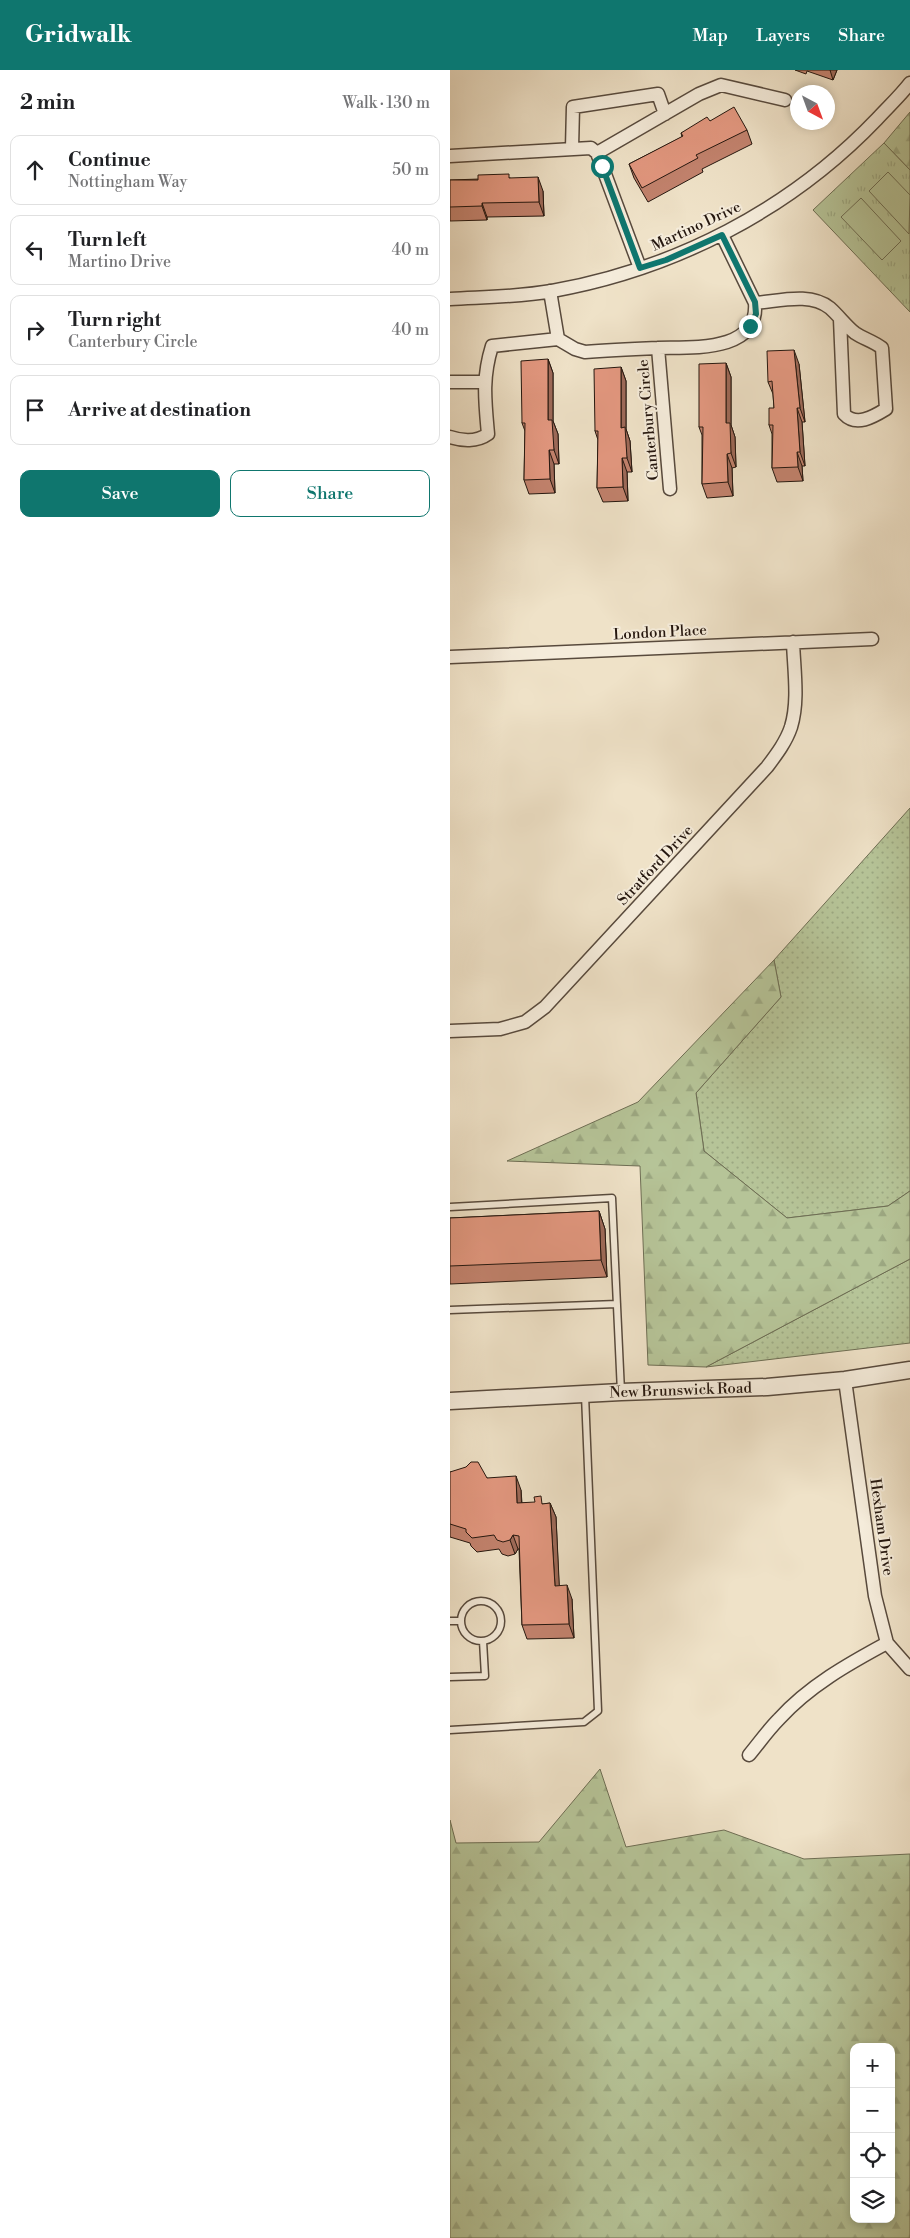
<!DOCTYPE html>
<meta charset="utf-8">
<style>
:root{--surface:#fff;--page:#f6f6f6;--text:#202124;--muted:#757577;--line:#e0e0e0;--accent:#0f766e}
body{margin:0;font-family:"Libre Bodoni",serif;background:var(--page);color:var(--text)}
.controls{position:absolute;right:15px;bottom:15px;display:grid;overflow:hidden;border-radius:10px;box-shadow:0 2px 8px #0003}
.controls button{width:45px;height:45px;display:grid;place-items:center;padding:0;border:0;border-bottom:1px solid var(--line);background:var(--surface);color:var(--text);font:25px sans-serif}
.compass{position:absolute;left:340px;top:15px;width:45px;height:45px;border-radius:50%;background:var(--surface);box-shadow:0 2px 8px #0003;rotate:139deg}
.stop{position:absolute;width:15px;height:15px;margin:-11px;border:4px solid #0f766e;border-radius:50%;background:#fff}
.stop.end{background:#0f766e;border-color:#fff;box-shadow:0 1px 5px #0008}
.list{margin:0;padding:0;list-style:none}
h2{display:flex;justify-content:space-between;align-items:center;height:65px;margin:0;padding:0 20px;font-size:21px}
h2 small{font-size:16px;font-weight:400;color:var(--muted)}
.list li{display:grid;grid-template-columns:32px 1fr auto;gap:15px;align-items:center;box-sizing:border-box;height:70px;margin:0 10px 10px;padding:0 10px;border:1px solid var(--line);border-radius:10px}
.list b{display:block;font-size:19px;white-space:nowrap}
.list p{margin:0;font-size:16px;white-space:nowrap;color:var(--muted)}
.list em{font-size:16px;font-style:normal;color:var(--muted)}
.actions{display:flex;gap:10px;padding:15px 20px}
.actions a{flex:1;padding:11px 0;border:1px solid var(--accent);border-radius:10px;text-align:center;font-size:18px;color:var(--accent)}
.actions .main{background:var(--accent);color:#fff}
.icon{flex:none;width:28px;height:28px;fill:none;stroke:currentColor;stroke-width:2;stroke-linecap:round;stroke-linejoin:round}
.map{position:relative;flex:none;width:460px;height:2168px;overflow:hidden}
header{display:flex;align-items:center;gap:30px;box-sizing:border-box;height:70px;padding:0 25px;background:var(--accent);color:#fff}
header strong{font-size:24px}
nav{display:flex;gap:28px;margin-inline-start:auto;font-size:18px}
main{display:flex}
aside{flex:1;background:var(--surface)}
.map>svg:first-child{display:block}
</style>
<header>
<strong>Gridwalk</strong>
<nav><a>Map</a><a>Layers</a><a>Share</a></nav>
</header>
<main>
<aside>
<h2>2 min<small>Walk · 130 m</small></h2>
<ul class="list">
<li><svg class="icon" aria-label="ahead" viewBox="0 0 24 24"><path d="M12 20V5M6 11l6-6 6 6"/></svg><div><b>Continue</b><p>Nottingham Way</p></div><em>50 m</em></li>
<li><svg class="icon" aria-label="left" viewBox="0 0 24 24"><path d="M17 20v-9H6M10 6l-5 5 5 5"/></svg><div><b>Turn left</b><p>Martino Drive</p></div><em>40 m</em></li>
<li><svg class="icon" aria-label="right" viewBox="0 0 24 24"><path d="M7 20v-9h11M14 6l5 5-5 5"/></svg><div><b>Turn right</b><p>Canterbury Circle</p></div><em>40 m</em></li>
<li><svg class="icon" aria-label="arrive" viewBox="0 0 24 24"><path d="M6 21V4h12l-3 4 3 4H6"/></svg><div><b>Arrive at destination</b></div></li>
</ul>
<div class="actions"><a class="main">Save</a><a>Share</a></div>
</aside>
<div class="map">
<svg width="460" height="2168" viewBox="0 0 460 2168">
<defs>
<pattern id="grass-dots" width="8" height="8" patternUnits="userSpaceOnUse" patternTransform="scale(1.25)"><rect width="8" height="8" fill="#b6c498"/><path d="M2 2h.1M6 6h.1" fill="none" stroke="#9ca882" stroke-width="1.8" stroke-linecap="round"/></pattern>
<pattern id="forest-firs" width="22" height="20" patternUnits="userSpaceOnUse" patternTransform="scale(1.25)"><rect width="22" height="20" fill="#b6c498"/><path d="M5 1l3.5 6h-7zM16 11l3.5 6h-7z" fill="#9ca882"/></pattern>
<pattern id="park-tufts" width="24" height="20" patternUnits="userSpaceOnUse" patternTransform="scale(1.25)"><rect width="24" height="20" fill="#b6c498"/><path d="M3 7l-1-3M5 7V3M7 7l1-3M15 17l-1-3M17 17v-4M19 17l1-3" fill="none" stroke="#9ca882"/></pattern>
</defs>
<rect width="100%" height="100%" fill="#efe2c8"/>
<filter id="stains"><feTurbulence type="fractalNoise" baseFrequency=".004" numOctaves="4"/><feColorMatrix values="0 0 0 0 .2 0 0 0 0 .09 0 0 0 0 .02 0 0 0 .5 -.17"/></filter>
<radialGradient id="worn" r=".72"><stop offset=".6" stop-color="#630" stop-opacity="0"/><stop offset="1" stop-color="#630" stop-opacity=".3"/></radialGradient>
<path fill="url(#grass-dots)" stroke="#6e6e54" d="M460,738V1121L438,1136L337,1148L254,1081L246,1023L331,927L324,890Z
M460,1189V1273L256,1297Z"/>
<path fill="url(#forest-firs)" stroke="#6e6e54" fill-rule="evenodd" d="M460,42V100L434,73Z
M324,890L331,927L246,1023L254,1081L337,1148L438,1136L460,1121V1189L256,1297L198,1295L190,1096L57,1091L188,1032Z
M150,1699L176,1777L274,1760L354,1789L460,1784V2168H0V1750L6,1773L89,1772ZM404,1977H441V2149H404Z"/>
<path fill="url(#park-tufts)" stroke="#6e6e54" d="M434,73L460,100V242L363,140Z"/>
<path fill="#b6c498" stroke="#6e6e54" d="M438,102L460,125L459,164L419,121Z
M411,128L451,171L432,190L391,147Z"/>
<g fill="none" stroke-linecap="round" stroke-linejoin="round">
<g stroke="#584a3d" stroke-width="9">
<path id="service" d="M0,1137L162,1128L171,1322
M0,1240L167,1234
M11 1551a20 20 0 1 1 40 0a20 20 0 1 1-40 0Z
M0,1551H11
M0,1607L35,1606L33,1571
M0,1660L134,1652L148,1641L135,1325"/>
</g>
<g stroke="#584a3d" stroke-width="15">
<path id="minor" d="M122,78L123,37L208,24L215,44
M147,83L249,24L271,15L335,30
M0,86L141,78L147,83L152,96L190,198
M100,221L108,269
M0,229C34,227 68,227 102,221C225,199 340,140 427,49C438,37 450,26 460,13
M305,233C330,231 360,222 380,238C389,246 396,256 405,263C414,269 423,271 432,278L436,339C423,347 406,357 394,344L390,249
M208,278L220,419
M0,312H34
M0,367C12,371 27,372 38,364C35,331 32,308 42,276L108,269L125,279L135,282C160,280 184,279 208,278C241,277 309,283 305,233L272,165
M0,587L422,569
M0,961L50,959L75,952L95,937L317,697C326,685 336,672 341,657C349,631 344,600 343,572
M395,1310L425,1526L437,1573L460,1599
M299,1685C309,1673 318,1660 329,1649C359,1616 398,1594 437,1573"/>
</g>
<g stroke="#584a3d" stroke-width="19">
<g id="tertiary">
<path id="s1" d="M0,1331L171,1322L317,1317L395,1310L460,1300"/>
</g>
</g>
<use href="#service" stroke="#f5ecdb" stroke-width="6"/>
<use href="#minor" stroke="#f5ecdb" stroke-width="12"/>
<use href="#tertiary" stroke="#f5ecdb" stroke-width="16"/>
</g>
<path fill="#c2826d" stroke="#25170f" d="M345,0H387L383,10L357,1L356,4Z
M260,51L297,60L302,74L252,99L253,102L198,132L184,108L179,94L232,67L231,63Z
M60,108L93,121L94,146L37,147V150L0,151V110Z
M98,289L103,303V351L108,364L109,394H104L105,423L79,424L74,410L75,361L72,353Z
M276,293L281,307V355L285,367L286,397L282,398L283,426L257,428L252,414V365L249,357Z
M349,294L355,352H352L355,396H352L353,411L327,412L322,398V364L319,355L324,338L323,324L318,312Z
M171,297L176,311V359L180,371L182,402H177L178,431L153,432L147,418L148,370L145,361Z
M149,1141L155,1159L157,1207L0,1214V1148Z
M0,1402L37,1408L71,1420L72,1433L94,1434L100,1433L106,1447L109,1516L122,1529L124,1568L77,1569L72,1555L69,1479H68L65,1484L58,1486L52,1484L49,1479L27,1482L21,1476L20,1473L0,1467Z"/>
<path fill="#9e6a59" stroke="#25170f" d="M380,0H387L383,10Z
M88,107L93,121L94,146L89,132Z
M32,133L37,147V150L32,136Z
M344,280L349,294L355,352L350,338Z
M98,289L103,303V351L108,364L109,394L104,380L98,350Z
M276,293L281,307V355L285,367L286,397L281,383L276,353Z
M171,297L176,311V359L180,371L182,402L177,388L171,358Z
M347,338L352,352L355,396L350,382Z
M99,380L104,394L105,423L100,409Z
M347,382L352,396L353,411L348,397Z
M277,384L282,398L283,426L278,412Z
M172,388L177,402L178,431L173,417Z
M149,1141L155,1159L157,1207L151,1190Z
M66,1406L71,1420L72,1447L67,1433Z
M100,1433L106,1447L110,1530L105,1516Z
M63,1465L68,1479L65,1484L60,1470Z
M117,1515L122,1529L124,1568L119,1554Z"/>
<path fill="#e2977f" stroke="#25170f" d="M284,37L297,60L246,85L248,88L192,118L179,94L233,66L231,63L257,47L260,51Z
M59,104V108L88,107L89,132L32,133V136L0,137V110H28V105Z
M344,280L350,338H347L350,382H347L348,397L322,398L323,355H319V338H324L322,311L318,312L317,281Z
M98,289V350H102L104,380H99L100,409L74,410L75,353H72L71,291Z
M276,293V353H280L281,383L277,384L278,412L252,414L253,357H249V294Z
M171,297V358L175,357L177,388H172L173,417L147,418L148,361H145L144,299Z
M149,1141L151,1190L0,1196V1148Z
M21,1392H28L37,1408L66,1406L67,1433L85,1432L84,1427L91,1426L92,1434L100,1433L105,1516L117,1515L119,1554L72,1555L69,1466L63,1465L60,1470L53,1472L47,1470L44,1465L22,1468L16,1462V1459L0,1454V1402L16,1397Z"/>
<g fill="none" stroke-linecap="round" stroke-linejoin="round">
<path stroke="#0f766e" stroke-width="6" d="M152,96L190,198L216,190L272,165L305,232L306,244L300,256"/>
</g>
<g text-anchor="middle" stroke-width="4" stroke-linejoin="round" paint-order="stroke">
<g font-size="15" fill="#25170f" stroke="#f5ecdb">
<text transform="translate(246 156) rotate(-25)" y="5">Martino Drive</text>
<text transform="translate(198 350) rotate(-95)" y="5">Canterbury Circle</text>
<text transform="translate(210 562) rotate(-3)" y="5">London Place</text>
<text transform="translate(205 795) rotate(-47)" y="5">Stratford Drive</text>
<text dy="5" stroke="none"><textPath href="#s1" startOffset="231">New Brunswick Road</textPath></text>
<text transform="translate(432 1457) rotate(82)" y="5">Hexham Drive</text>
</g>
</g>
<rect width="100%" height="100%" filter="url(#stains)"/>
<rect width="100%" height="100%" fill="url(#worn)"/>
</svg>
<div class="controls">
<button>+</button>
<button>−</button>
<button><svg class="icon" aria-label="locate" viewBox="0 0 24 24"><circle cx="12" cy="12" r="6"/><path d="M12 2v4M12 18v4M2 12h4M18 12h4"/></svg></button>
<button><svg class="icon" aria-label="layers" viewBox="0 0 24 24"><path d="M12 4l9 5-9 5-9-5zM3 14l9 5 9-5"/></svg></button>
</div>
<svg class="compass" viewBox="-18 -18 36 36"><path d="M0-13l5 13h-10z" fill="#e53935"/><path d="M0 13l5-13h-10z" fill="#757577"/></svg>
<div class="stop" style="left:152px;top:96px"></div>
<div class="stop end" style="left:300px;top:256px"></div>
</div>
</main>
